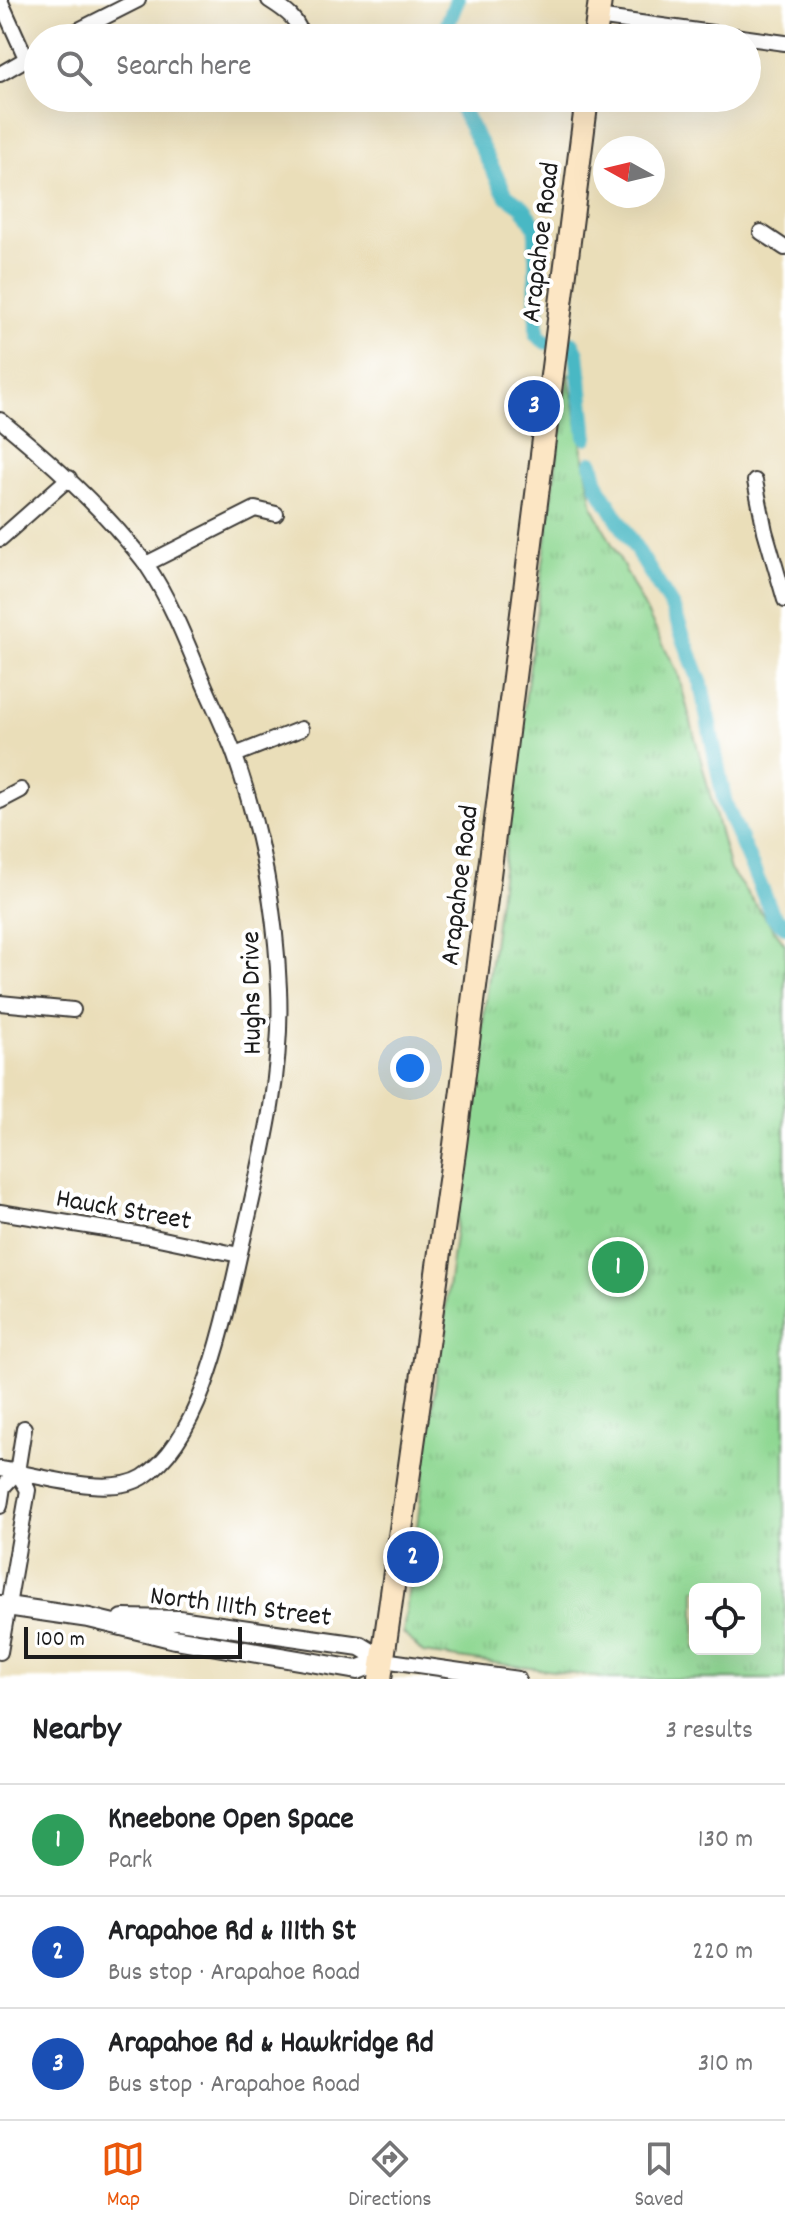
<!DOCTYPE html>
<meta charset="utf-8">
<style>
:root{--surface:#fff;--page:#f6f6f6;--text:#202124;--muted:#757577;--line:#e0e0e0;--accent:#ea580c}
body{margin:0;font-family:Dekko,sans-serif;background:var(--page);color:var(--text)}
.controls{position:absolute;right:24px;bottom:24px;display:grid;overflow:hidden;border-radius:12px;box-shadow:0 8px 32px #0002}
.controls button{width:72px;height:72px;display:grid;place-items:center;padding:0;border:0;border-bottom:2px solid var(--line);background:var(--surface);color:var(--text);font:40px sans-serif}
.compass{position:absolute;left:593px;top:136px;width:72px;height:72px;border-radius:50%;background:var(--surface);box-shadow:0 8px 32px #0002;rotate:278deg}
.scale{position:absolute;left:24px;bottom:20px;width:218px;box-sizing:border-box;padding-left:8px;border:4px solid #1c1c1c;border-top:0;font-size:22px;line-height:28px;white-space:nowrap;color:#1c1c1c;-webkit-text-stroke:6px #fff;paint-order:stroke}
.you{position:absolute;left:410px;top:1068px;width:28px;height:28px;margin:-20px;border:6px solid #fff;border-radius:50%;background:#1a73e8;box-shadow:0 0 0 12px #1a73e833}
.badge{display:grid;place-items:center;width:52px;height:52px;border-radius:50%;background:var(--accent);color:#fff;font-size:26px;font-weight:700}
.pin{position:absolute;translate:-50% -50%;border:4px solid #fff;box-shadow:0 2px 8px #0006}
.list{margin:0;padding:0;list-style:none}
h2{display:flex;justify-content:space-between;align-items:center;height:104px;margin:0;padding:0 32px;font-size:34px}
h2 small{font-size:26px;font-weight:400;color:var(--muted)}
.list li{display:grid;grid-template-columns:52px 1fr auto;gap:24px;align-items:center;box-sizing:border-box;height:112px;padding:0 32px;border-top:2px solid var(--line)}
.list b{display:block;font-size:30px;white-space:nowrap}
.list p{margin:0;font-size:26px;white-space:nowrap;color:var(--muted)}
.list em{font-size:26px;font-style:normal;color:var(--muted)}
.icon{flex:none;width:44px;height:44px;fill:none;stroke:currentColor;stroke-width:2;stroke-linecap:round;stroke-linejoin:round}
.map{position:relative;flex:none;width:785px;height:1679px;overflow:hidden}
.search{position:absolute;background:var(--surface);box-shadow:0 8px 32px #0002;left:24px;right:24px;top:24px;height:88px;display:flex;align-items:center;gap:20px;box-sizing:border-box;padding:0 28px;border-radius:44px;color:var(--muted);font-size:30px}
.sheet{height:440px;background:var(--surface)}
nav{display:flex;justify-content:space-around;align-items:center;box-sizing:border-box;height:112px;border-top:2px solid var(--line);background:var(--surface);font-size:22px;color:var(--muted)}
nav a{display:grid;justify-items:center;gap:4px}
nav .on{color:var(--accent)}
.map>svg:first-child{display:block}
</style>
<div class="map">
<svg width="785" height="1679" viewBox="0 0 785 1679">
<defs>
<pattern id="grass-tufts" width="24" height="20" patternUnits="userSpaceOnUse" patternTransform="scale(2)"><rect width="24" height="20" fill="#8fd893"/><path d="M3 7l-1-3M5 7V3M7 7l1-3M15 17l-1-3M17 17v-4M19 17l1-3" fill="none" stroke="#7bb97e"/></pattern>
</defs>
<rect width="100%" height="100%" fill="#fff"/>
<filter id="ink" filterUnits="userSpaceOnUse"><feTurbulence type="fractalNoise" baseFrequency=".0125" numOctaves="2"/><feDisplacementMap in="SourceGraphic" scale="16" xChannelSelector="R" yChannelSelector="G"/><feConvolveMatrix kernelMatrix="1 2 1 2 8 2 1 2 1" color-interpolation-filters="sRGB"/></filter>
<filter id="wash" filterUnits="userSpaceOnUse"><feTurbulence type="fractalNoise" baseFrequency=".006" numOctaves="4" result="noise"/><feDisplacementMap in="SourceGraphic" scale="32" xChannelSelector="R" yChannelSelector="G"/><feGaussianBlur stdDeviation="1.8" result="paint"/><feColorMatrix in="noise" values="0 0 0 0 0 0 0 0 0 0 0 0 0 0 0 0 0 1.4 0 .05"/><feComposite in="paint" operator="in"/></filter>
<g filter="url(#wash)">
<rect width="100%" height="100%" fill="#eadeb9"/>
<path fill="url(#grass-tufts)" stroke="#567a58" stroke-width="2" fill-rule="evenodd" d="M568,373L593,507L678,673L730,870L785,944V1679H610L423,1653L403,1633ZM695,1589H755V1649H695Z"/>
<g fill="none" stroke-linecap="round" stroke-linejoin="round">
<path stroke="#4ab8c4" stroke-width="16" d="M446,38L448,23L457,0
M456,98L506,195L523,207L536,228L537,335L546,342
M572,343L577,353L586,437
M592,463L598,487L672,607L701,684L725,804L773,916L785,926"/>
</g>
</g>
<g filter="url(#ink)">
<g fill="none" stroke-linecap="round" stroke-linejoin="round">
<g stroke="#3b3934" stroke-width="18">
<path id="minor" d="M0,0L26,58
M269,0C283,9 300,19 301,38
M597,17L785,43
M63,38L138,0
M0,74L38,52
M761,232L785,248
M0,420C42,454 80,488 116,528C126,540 137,551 146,564C169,598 185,638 201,677C212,703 225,729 235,756C261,831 276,910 279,989C283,1076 261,1160 242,1244C226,1311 205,1437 143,1477C109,1498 38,1475 0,1469
M755,481L765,531L785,600
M0,539L69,478
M146,564L255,509L276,514
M235,755L301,729
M0,801L21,790
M0,1003L73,1010
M0,1212L149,1236L239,1255
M0,1506L3,1487L17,1472L24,1428
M0,1652L28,1490L17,1472
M383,1660L518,1679"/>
</g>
<g stroke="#3b3934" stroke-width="22">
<path id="tertiary" d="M0,1605L89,1618L175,1639L357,1670L383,1660
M123,1619L179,1620L360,1646L383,1660"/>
</g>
<g stroke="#3b3934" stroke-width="26">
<path id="secondary" d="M595,38L600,0
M380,1679L455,1145L587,98"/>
</g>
<use href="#minor" stroke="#fff" stroke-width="14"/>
<use href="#tertiary" stroke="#fff" stroke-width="18"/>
<use href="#secondary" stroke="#fce6c4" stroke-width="22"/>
</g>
</g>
<g text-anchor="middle" stroke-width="8" stroke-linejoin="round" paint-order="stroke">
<g font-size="28" fill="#1c1c1c" stroke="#fff">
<text transform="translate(538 242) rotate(-83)" y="10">Arapahoe Road</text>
<text transform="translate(457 885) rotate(-83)" y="10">Arapahoe Road</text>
<text transform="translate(249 993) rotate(-91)" y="10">Hughs Drive</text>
<text transform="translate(124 1207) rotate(10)" y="10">Hauck Street</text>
<text transform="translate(241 1604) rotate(7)" y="10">North 111th Street</text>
</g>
</g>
</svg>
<div class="controls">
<button><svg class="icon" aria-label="locate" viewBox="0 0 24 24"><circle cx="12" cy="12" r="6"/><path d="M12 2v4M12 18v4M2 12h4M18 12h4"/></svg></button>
</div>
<svg class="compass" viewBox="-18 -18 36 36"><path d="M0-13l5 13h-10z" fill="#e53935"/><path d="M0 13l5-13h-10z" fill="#757577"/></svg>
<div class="scale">100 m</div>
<div class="you"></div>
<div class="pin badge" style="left:618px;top:1267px;background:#2e9e5b">1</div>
<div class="pin badge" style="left:413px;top:1557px;background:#1a4fb4">2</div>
<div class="pin badge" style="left:534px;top:406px;background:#1a4fb4">3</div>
<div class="search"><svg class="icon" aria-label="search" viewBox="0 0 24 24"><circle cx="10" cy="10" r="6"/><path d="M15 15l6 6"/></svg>Search here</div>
</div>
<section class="sheet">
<h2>Nearby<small>3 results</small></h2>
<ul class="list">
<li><span class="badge" style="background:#2e9e5b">1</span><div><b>Kneebone Open Space</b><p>Park</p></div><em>130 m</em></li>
<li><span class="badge" style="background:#1a4fb4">2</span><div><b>Arapahoe Rd &amp; 111th St</b><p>Bus stop · Arapahoe Road</p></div><em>220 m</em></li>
<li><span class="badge" style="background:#1a4fb4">3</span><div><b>Arapahoe Rd &amp; Hawkridge Rd</b><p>Bus stop · Arapahoe Road</p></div><em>310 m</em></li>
</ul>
</section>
<nav>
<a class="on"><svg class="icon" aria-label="map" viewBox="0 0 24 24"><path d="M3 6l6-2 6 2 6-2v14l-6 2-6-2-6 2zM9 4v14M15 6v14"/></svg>Map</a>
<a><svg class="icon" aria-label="directions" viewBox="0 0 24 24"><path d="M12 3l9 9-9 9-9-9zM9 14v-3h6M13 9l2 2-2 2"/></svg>Directions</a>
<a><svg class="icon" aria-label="saved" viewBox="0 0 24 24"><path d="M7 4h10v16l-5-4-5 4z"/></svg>Saved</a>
</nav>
